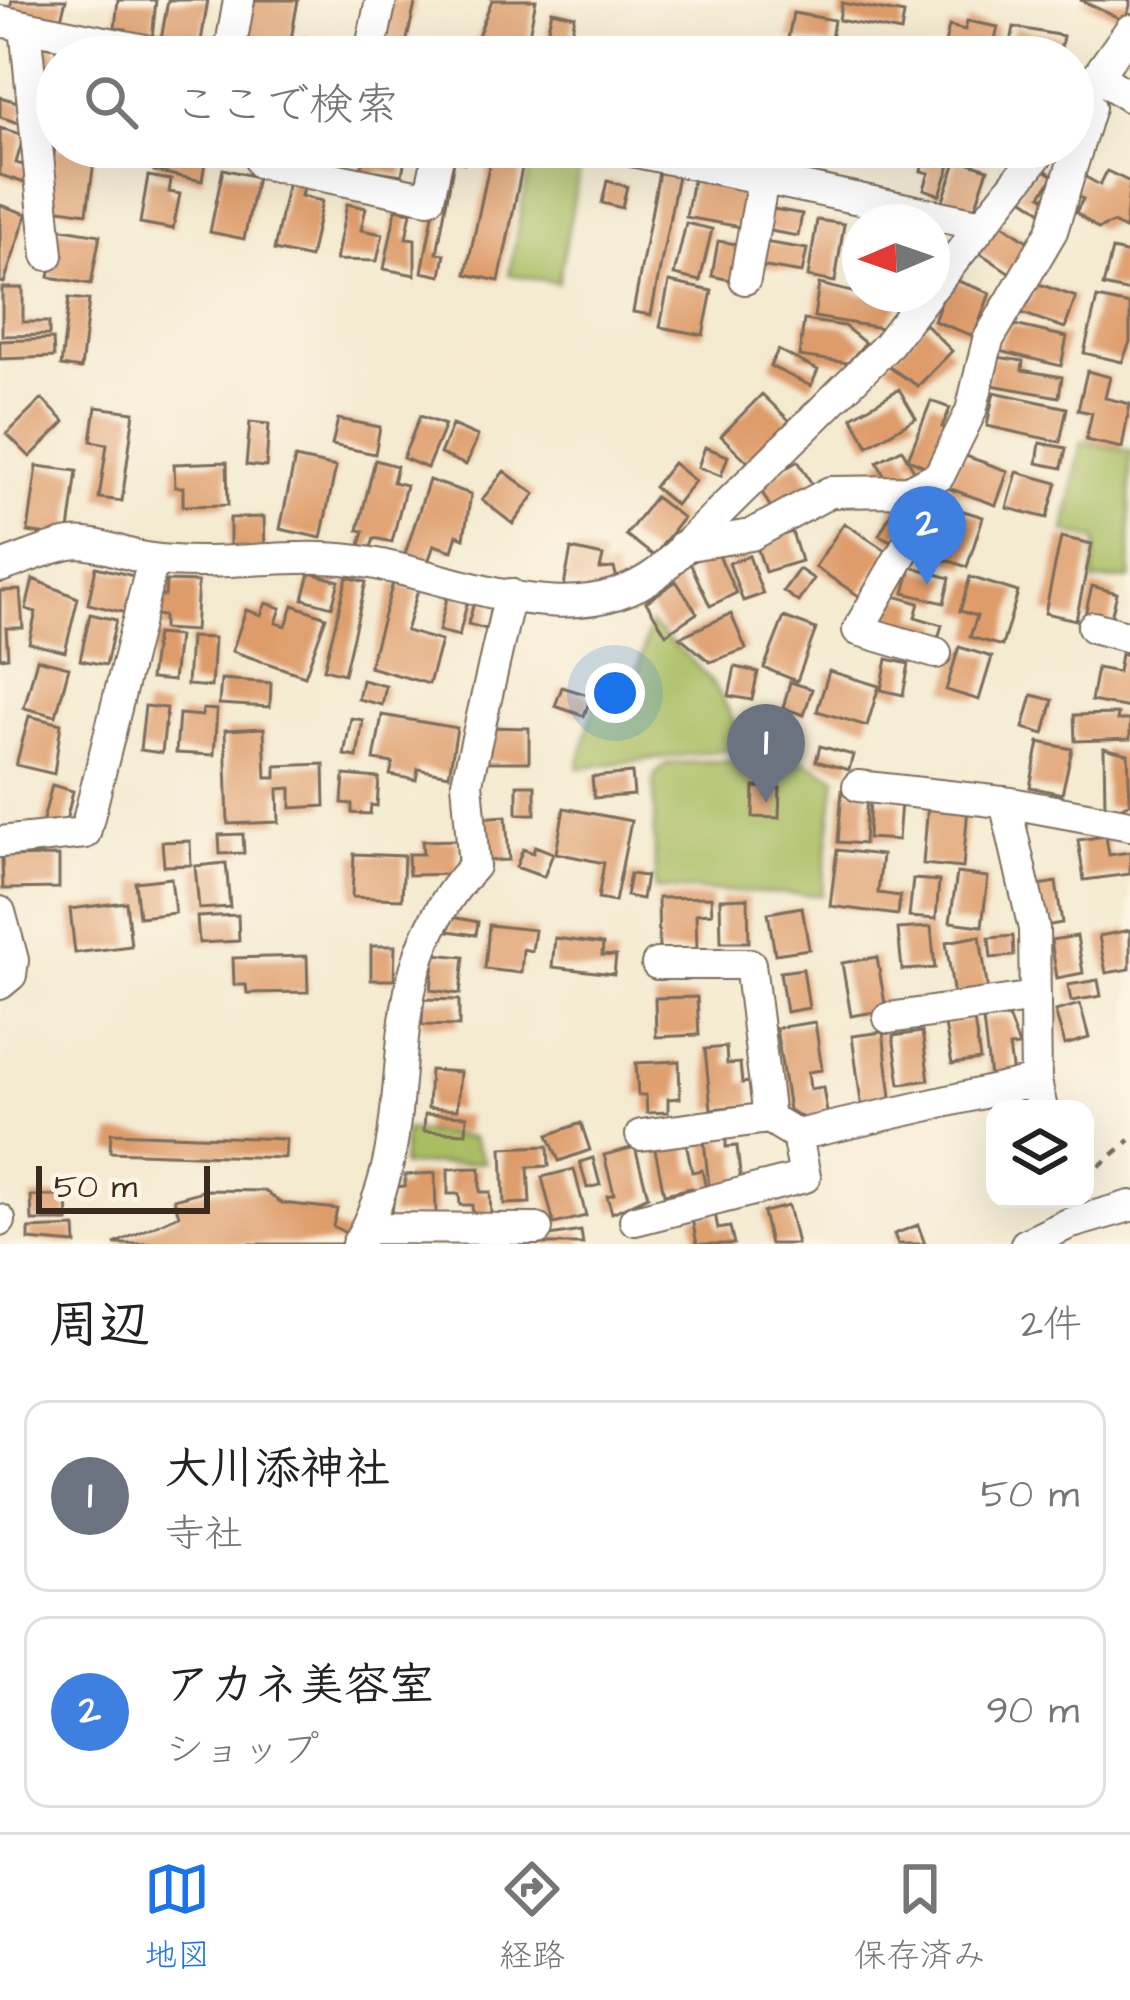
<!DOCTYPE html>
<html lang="ja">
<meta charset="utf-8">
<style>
:root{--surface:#fff;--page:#f2f2f2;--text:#222;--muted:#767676;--line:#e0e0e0;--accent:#1a73e8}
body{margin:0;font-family:"Architects Daughter","Klee One",sans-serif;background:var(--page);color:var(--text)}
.controls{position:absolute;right:36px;bottom:36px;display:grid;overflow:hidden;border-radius:24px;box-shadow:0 12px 48px #0002}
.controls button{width:108px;height:108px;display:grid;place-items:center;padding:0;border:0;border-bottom:3px solid var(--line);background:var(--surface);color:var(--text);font:60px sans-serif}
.compass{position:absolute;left:842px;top:204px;width:108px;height:108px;border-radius:50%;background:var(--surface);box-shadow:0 12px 48px #0002;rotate:268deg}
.scale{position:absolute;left:36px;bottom:30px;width:174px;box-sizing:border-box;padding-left:12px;border:6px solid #3b2a1e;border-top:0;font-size:33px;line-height:42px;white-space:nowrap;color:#3b2a1e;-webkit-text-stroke:9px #fcf5e5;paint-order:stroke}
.you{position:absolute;left:615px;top:693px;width:42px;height:42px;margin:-30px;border:9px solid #fff;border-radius:50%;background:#1a73e8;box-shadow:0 0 0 18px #1a73e833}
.badge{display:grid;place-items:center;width:78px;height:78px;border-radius:50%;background:var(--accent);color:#fff;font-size:39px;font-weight:700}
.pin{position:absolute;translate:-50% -99px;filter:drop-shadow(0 3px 6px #0008)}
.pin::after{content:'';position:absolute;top:63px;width:42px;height:36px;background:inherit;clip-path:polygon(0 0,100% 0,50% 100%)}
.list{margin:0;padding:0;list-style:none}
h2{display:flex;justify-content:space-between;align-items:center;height:156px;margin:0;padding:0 48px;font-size:51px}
h2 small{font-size:39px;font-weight:400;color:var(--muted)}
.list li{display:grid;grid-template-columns:78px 1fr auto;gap:36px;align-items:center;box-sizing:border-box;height:192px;margin:0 24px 24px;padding:0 24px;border:3px solid var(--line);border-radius:24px}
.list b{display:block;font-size:45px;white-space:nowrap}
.list p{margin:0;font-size:39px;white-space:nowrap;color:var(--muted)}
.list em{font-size:39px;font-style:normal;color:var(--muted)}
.icon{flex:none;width:66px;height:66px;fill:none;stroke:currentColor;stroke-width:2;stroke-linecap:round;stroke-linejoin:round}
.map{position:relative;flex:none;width:1130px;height:1244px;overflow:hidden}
.search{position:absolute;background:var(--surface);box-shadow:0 12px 48px #0002;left:36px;right:36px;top:36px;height:132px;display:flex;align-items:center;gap:30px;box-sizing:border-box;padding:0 42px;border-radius:66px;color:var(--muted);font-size:45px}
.sheet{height:588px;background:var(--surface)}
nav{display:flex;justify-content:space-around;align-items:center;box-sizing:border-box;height:168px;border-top:3px solid var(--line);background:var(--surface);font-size:33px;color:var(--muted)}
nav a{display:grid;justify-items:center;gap:6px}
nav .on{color:var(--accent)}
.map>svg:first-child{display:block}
</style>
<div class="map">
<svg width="1130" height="1244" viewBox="0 0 1130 1244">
<rect width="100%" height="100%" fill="#fcf5e5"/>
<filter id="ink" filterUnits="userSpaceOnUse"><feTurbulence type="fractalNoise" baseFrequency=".00833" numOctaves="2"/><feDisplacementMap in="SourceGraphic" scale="24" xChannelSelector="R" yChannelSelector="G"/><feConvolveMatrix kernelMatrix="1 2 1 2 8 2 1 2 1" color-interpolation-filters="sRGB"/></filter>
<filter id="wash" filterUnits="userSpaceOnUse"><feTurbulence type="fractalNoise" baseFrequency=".004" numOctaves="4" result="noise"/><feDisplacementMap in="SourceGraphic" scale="48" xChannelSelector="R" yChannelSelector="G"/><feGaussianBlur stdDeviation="2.7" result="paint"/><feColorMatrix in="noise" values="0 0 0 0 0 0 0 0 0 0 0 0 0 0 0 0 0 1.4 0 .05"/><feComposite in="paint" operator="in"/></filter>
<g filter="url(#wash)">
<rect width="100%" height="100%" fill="#f4ead0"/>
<path fill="#a9be63" stroke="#727440" stroke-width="3" d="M533,147L582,156L558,283L509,274Z
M1081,442L1130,451V579L1093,581L1097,539L1065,532Z
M650,624C698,666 725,684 742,748L578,768L600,681L632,691Z
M706,761L806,762L836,777L822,895L655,889L654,776L666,764Z
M405,1130L472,1138L485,1162L402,1166Z"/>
<g id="blocks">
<path fill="#de9c6a" d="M12,0H66L58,30L8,16Z
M118,0H156L152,40L125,37L126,29L115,28Z
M168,0H208L200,47L161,40Z
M249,0H298L290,45L265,40L262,53L239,49Z
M387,0H416L403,57H375Z
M492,0H536L525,54L475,44Z
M1080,0H1130V6L1125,21Z
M842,3L904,14L901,32L839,20Z
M552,11L575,16L568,51L544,45Z
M793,13L834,20L830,46L788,39Z
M967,21L998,27L992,52L1007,57H942L949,26L965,30Z
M1014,27L1063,36L1059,57H1008Z
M304,37L330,41L328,57H301Z
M641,43L697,55V57H638Z
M37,45L56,48L57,107L39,104L45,69L33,67Z
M0,97L25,104L19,123L0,117Z
M0,128L24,135L16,163L30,167L25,183L0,175Z
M74,147H96L87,213L47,207L55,148Z
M158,147L207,150L202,181L154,171Z
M294,147H337L333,170L291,162Z
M365,147H407L402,175L377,171L375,178L360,176Z
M446,147L468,149L465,163L454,161L437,253L445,254L441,276L422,272Z
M769,147H792L787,175L764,171Z
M815,147H853L849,168L812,161Z
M928,147H956L940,195L924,189L929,173L921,171Z
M492,152L524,158L499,281L466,274Z
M957,159L988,169L972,217L941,206Z
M1037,165L1054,176L1041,195L1050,202L1043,212L1017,194Z
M223,169L257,177L244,239L210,232Z
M1107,171L1130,182L1125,229L1113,223L1098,229L1076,212L1083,199L1072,194L1082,175L1100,185Z
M659,172L678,175L651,315L633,312Z
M148,176L171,180L169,192L180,194L173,229L140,223Z
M289,176L305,180L301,196L322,201L310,258L274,250Z
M693,179L749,189L741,227L686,217Z
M607,181L627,186L622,208L602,203Z
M347,204L366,208L361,230L383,234L377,261L336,260Z
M0,205L27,214L4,283L0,282Z
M768,208L802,214L798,236L764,230Z
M396,209L411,212L406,238L415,239V275L384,269Z
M817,220L844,224L835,282L808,277Z
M997,220L1033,245L1013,275L977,251Z
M686,223L712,229L700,281L674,275Z
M57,228L100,235L91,284L49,277Z
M718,241L742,245L735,281L712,276Z
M764,242L807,249L802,273L760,266Z
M1112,250L1130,254V292L1103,286Z
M950,278L990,293L974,336L934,321Z
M669,282L712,291L703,335L660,327Z
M1036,283L1076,297L1065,328L1016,311L1020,299L1029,302Z
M819,284L860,294L905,297L882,328L814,317Z
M2,288H23V322H49V335L2,336Z
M69,298L89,300L81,369L61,366Z
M1097,298L1130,305V342L1122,362L1084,353Z
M804,320L844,326L865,343L848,363L799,356Z
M925,324L952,351L918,386L886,365Z
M1010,324L1067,337L1061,366L996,350Z
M53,339L54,357L0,359V341Z
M778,350L818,370L811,386L770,366Z
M991,356L1023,361L1022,370L1062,377L1059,397L986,384Z
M1087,371L1110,377L1105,398L1130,404L1122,448L1086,440L1092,413L1078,410Z
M899,389L916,418L868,446L852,417Z
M994,392L1067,408L1060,442L987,426Z
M762,394L791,422L750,464L721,436Z
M42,399L65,422L30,457L7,434Z
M931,401L950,408L942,427L952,431L936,471L908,459Z
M96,407L134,412L122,501L99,498L107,444L91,441Z
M420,416L445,425L427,468L403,458Z
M338,419L380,427L375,454L332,445Z
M250,422L269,424L266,467L246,465Z
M452,425L478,436L466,465L440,454Z
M1040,443L1066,448L1062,468L1037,463Z
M705,447L728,456L721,476L698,467Z
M902,449L917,476L892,490L877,462Z
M960,454L1008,471L996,505L948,488Z
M295,458L336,467L321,538L280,529Z
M375,460L397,466L393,482L406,485L392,542L374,538L371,548L360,545L364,531L358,530Z
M798,461L813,486L772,510L758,485Z
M227,462L228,505L183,506V487H175L174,464Z
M673,463L695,481L676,505L654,487Z
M37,466L77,471L68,538L28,532Z
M504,471L535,494L513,524L482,500Z
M1017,472L1057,483L1047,518L1007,508Z
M429,480L471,494L464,538L457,535L452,551L434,545L428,562L405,554Z
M655,497L683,518L654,556L626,535Z
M938,503L983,517L967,567L932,555L942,522L933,519Z
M896,504L912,513L895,543L879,535Z
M264,517L265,551H230V518Z
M844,523L888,552L859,596L815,567Z
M792,532L801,561L765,572L756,543Z
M1061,537L1092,544L1076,620L1045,613Z
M571,549L603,556L600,569L614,568L620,588L602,594L564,586Z
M717,551L736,593L710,606L690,563Z
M749,556L763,594L743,601L729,563Z
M96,567L134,576L126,613L88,604Z
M911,567L950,578L944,603L904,593Z
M799,569L814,579L798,602L783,591Z
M310,573L339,581L332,607L303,599Z
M347,577L366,582L344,674L324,669Z
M970,577L1018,592L1002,646L970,637L977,616L960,611Z
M33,579L78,598L65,652L29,643L36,612L26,609Z
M166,581L198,582L195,631L163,629V616L155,615L156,596H165Z
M676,581L697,613L666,634L646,602Z
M393,583L418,590L406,631L441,641L429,684L369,667Z
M1092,586L1117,593L1109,625L1084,619Z
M20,590L23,628H6L8,657L0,658V591Z
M884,593L919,603L915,617L942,625L936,646L874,628Z
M448,594L468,599L459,636L439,631Z
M475,599L492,603L486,629L468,624Z
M266,603L281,608L276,623L286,626L293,605L326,617L305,676L232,651L246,610L261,615Z
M90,614L116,620L106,665L80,660Z
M731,614L746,649L710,662L680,637Z
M784,617L816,629L797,681L764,668Z
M156,634L178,636L173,681L150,679Z
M190,637L214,638L211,687L187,685Z
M959,647L992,657L979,700L946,690Z
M1121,654L1130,656V708L1091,701L1097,668L1118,672Z
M37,659L69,667L56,716L24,708Z
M887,659L909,664L903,695L881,690Z
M735,667L758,672L752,700L729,696Z
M829,671L879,686L867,726L817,711Z
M221,679L271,683L270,707L219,704Z
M362,680L386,686L382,705L358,699Z
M790,682L812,689L804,715L783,708Z
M562,687L591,696L584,716L555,706Z
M1032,695L1053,700L1044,734L1023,728Z
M145,706L167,708L162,753L140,750Z
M203,709L217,710L214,755L176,753L179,714L202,716Z
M1118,714L1117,720H1130V739L1075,741L1074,715Z
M382,715L457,728L449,775L418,769L416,780L390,775L393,763L374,760Z
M29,716L61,724L54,774L16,765Z
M351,718L363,720L357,757L344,755Z
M482,727L529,728V762H482Z
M264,728L266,778H276V766L324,764L325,806L291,808V788L278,789L279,822L228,824L225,730Z
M1039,742L1072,749L1062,794L1030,787Z
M820,746L853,755L849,770L816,761Z
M1104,748L1128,754L1130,803L1119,808H1105Z
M632,773L634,795L594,798L592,777Z
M344,775L379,778L377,806L371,805L370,814L352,813V804L342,803Z
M52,785L73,791L64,830L42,824Z
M517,785H535V814H517Z
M754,787L780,788L779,818L753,817Z
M842,790L867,792L864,844L838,842Z
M870,800L901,802L898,840L868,838Z
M928,803L968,806L963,868L923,864Z
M564,808L631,821L615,902L598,899L604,863L556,853Z
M506,816L509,860L481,861L478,818Z
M243,834L244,853L220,854L219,835Z
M1106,836L1109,855L1130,852V874L1084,880L1078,840Z
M457,840L458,874L409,875L408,854H423L422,841Z
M190,841L191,865L164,866L162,842Z
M535,846L553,853L544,877L516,867L523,849L533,853Z
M837,850L882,855L878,893L900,896L898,915L830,906Z
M354,854L404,856L402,899L352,897Z
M59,856V888L3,889L2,857Z
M226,863L230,907L199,909L195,866Z
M957,873L988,877L982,926L950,922Z
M630,874L646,876L642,899L626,896Z
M171,878L175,913L139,917L135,882Z
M913,879L939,881L936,919L909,917Z
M1056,882L1062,923L1039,927L1033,886Z
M711,897L712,913L696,914L697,951L659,952L658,898Z
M748,898L749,942H721L720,899Z
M126,902L131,946L75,953L70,909Z
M802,907L809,949L775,954L768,913Z
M238,915L239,941L199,943L197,917Z
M452,917L478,922L476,935L449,931Z
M489,925L535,930L532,951L523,949L521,973L485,969Z
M931,927L935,968L902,970L898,929Z
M1130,930V969L1106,973L1099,936Z
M980,936L988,992L954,997L946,942Z
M1013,936L1014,956L991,958L989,938Z
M1077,936L1083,973L1057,978L1051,940Z
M555,938L603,944L602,955L616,956L614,974L552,967Z
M371,946H395L394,980H371Z
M435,954L464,957L460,994L431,990Z
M307,956L308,992L247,993L246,985H234L233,958Z
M877,957L886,1010L851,1016L842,963Z
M803,969L809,1008L786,1012L780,972Z
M1098,980L1101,996L1071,1001L1068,985Z
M697,997L699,1035L656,1037L655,998Z
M423,999L459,1000V1026L422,1025Z
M1080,1004L1089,1038L1065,1045L1055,1011Z
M1008,1017L1019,1046L1009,1047L1013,1075L990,1078L983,1020Z
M974,1020L980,1060L952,1064L945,1025Z
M815,1022L822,1070L808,1072L810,1089L823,1087L828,1119L810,1122L789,1110L776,1028Z
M883,1032L892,1105L862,1109L852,1036Z
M922,1032L929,1080L900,1084L893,1036Z
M726,1047L727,1064L740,1063L742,1083L750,1082L752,1105L711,1109L705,1049Z
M679,1061L680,1098L668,1099V1112L647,1113L646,1095H638L636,1063Z
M430,1070L460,1072L457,1110L428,1108Z
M425,1114L467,1116L466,1133L424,1131Z
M581,1123L590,1150L559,1161L548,1135Z
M111,1133L286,1139L285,1158L110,1152Z
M685,1137L692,1172L702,1170L707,1193L694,1195L692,1188L664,1194L654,1144Z
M726,1138V1147L737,1146L741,1183L709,1187L704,1141Z
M548,1146L549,1166L528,1167L530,1203L504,1204L502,1148Z
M635,1147L648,1196L612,1213L607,1196L614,1194L604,1155Z
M593,1158L600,1185L587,1188L580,1162Z
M480,1168V1192H490L491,1217H473L472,1205H460L459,1194H448V1169Z
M574,1169L586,1216L554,1224L542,1177Z
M435,1173L436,1214L391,1216L396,1187L405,1186V1175Z
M206,1190L265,1191L282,1203L337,1209L333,1226L351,1236L347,1244H114L179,1215L174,1199Z
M31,1196H67L68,1221H32Z
M788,1206L797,1244H770L763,1212Z
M715,1213L718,1229L730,1227L734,1244H697L692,1218Z
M918,1225L925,1244H898L894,1234Z
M75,1227L76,1244L29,1240V1229Z
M581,1231L583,1244H532L531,1239Z"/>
</g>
</g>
<g filter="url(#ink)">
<use href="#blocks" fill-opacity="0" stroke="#7c6d5c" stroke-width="3"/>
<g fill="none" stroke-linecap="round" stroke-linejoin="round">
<g stroke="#7c6d5c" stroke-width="34">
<path id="minor" d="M0,21L179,57
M25,26L48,255
M229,57L239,0
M369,57L381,0
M1098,76L1130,97
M1073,110L1130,30
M613,147L982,225
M261,163L429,198L440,147
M745,279L763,180
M932,288L1044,147
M930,480L924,515L858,630L936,653
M683,546L751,535L830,492L908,491L939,476L971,411L988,340L1052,231L1090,107L1083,98
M0,567C22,560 47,548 70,544C94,540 126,556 151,559C223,569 298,549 371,563C464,580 576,636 660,571L886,347L927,294
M1093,627L1130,637
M858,786L1011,803L1130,825
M1005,802L1034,929L1036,1081L1042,1109
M0,842L85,833L153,560
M0,912L13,960L11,975L0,984
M657,964H750L769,1118L797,1135
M889,1018L1035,997
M641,1135L769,1118
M0,1220V1221
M635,1220L805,1177L797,1135L1036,1081
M366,1228L537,1229
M357,1244C432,1116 362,985 474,866L467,782L510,594
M1026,1244L1068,1224L1130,1206"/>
</g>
<path stroke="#7c6d5c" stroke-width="4.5" stroke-dasharray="9 9" stroke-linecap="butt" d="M1085,1178L1130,1140"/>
<use href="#minor" stroke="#fff" stroke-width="30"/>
</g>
</g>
</svg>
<div class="controls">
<button><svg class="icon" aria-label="layers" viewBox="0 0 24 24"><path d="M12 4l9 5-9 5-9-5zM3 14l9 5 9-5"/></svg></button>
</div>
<svg class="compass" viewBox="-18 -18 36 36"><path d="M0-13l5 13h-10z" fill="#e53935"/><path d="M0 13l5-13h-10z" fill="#767676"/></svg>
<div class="scale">50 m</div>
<div class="you"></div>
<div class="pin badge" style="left:766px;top:803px;background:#6b7280">1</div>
<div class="pin badge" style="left:927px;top:585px;background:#3f7fe0">2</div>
<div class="search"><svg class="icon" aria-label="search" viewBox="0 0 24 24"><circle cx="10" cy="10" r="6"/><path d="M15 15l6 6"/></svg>ここで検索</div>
</div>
<section class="sheet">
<h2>周辺<small>2件</small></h2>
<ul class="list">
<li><span class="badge" style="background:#6b7280">1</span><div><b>大川添神社</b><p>寺社</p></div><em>50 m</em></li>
<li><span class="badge" style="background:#3f7fe0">2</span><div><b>アカネ美容室</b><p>ショップ</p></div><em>90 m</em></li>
</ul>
</section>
<nav>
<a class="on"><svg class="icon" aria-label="map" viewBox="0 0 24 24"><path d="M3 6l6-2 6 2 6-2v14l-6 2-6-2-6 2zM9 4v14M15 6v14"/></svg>地図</a>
<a><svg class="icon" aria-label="directions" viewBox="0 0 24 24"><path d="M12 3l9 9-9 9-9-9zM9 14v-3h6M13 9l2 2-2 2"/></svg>経路</a>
<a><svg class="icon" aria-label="saved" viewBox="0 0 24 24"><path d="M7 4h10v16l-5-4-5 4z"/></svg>保存済み</a>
</nav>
